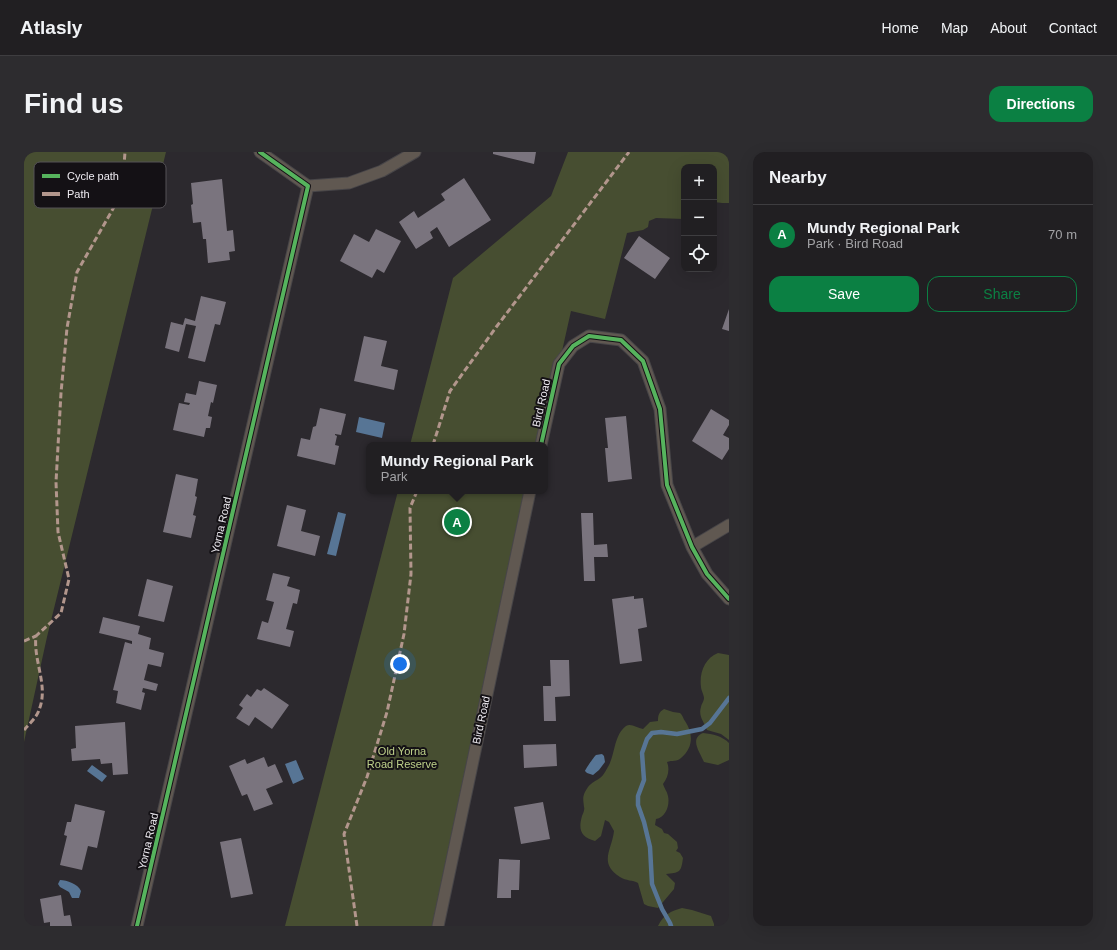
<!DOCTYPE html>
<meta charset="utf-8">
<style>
:root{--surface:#211f22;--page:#2d2c2f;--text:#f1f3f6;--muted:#a2a2a5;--line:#3e3d40;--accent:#0b8043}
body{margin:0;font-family:Helvetica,sans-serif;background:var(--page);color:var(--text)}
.controls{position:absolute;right:12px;top:12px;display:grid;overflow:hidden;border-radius:8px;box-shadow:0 4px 16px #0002}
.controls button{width:36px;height:36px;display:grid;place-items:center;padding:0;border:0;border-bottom:1px solid var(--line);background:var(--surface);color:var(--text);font:20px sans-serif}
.you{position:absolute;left:376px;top:512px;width:14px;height:14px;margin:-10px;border:3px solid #fff;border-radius:50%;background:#1a73e8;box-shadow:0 0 0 6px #1a73e833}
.badge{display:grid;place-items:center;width:26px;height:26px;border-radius:50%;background:var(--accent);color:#fff;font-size:13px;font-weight:700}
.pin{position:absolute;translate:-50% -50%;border:2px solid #fff;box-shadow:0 1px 4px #0006}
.popup{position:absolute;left:342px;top:290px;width:182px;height:52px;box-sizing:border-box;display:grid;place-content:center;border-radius:8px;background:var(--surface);filter:drop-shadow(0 1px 3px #0005);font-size:13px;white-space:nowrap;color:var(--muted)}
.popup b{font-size:15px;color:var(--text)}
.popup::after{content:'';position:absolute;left:50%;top:100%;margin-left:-8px;border:8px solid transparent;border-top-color:var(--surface)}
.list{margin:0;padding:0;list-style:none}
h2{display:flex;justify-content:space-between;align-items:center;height:52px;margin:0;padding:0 16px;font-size:17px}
h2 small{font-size:13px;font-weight:400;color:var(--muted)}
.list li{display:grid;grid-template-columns:26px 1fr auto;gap:12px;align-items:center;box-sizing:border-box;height:60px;padding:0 16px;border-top:1px solid var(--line)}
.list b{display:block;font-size:15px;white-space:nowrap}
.list p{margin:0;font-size:13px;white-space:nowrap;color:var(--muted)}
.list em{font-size:13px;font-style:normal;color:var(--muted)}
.actions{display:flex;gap:8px;padding:12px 16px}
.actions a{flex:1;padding:9px 0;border:1px solid var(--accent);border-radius:12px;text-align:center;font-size:14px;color:var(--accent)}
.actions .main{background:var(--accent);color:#fff}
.icon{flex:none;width:22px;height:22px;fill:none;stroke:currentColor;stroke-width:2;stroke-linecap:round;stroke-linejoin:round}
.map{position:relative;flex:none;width:705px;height:774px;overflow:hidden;border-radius:12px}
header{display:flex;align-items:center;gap:24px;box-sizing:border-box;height:56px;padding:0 20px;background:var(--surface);border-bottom:1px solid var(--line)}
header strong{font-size:19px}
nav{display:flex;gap:22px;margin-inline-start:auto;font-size:14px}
.intro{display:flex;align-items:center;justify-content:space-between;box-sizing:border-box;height:96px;padding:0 24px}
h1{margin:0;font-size:28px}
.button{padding:10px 18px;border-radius:12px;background:var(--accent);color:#fff;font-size:14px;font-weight:700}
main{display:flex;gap:24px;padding:0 24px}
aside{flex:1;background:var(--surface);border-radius:12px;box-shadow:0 4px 16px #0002}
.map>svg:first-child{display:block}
</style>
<header>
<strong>Atlasly</strong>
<nav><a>Home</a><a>Map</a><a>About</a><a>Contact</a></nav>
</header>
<div class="intro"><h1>Find us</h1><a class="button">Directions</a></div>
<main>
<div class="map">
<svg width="705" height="774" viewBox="0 0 705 774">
<rect width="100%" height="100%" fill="#2c292e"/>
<path fill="#474e31" d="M0,0H142L23,485L0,590Z
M544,0H705V51H698L690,50V15H660V67L632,66L625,69L624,75L619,78L603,81L581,167L547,159L517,293H386L429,126L527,44Z
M374,339H507L414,774H261Z
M694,501L705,503V588L697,582L683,578C680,570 674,564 677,555C677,553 680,549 680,546C680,543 677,538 677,535C675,521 681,506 694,501Z
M640,557L649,560L656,561C659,564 659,566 661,569C669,581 670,595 657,606C653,610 648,608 643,610C646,618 644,625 639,632C640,636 643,639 644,644C646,653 642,665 632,667L631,673L638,677L640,681L644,682L653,690L654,696L652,699L656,701L659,706C657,722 655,720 642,722L651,731L650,737L634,756L624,754L620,752L614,731C609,728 602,729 596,725C574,711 588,698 590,679L585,670L581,668L577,684L571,689C557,685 554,678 558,664C559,661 561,658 560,655C559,646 558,644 564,635C568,630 572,629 576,626C580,623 582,618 585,613C591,602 590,583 602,574C607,571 613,576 619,577L626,570L634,569C634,563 635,560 640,557Z
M679,581C689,582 698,584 705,591V608L694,613L680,610C676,600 665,587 679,581Z
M658,756L668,758L687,764L690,772V774H634C639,763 647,759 658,756Z"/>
<path fill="#577595" d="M335,265L361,271L358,286L332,280Z
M314,360L322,362L312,404L303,402Z
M578,602L580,604L581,610L575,618L569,623L563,621L561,619C562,616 570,605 572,603Z
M272,608L280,627L269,632L261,612Z
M68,613L83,624L78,630L63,619Z
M36,728C43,728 54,732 57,739L55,746H48L45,740L36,735L34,732Z"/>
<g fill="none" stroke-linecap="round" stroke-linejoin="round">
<path stroke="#577595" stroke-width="4.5" d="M647,774L646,771L638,757L628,732L626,695L620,670L614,653V644L620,628L618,601L623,587L628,581L637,580L653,582L678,577L686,571L705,546"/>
</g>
<path fill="#7a747e" d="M469,0H512L510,12L469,2Z
M440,26L467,68L425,95L413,75L406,80L409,86L392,97L375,70L390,59L394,66L421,48L417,42Z
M198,27L203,79L209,78L211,99L205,100L206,108L184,111L182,87H179L177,70L169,71L167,53L169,52L167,31Z
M352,77L377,89L360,121L353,117L348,126L316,109L330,82L345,90Z
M615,84L646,106L631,127L600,106Z
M177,144L202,150L196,173L191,172L181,210L164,206L172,174L162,172L155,200L141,196L147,170L159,173L161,166L171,169Z
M705,157V179L698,177Z
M340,184L363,189L357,214L374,218L370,238L330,229Z
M175,229L193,233L189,251L187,250L184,264L188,265L186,276H182L180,285L149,278L155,251L165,253L166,251L160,250L162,241L172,243Z
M296,256L322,262L317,283L311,282V283L313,284L311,293L315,294L311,313L273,304L277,286L286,288L289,275L292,274Z
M687,257L705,268V273L699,283L705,286V297L698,308L668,289Z
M602,264L608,327L584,330L581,296H584L581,266Z
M152,322L174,327L171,344L173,345L169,363L172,364L167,386L139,380Z
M263,353L282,358L277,379L296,384L291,404L253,394Z
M557,361H569L570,393L583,392L584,405H570L571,429H560Z
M249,421L266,425L263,434L276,438L273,452L269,451L262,477L270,479L266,495L233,487L238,469L244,471L250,450L242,448Z
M123,427L149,434L140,470L114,464Z
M610,444V447L619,446L623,475L614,477L618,509L596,512L588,447Z
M79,465L116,474L114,482L127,486L125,497L140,501L137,515L124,512L120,528L134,532L132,539L119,536L118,540L121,541L117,558L92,551L94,539L89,538L101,490L108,492V489L75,481Z
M526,508H545L546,544L531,545L532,569H520L519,534H527Z
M240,536L265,553L248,577L231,565L225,574L212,566L219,556L215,553L223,542L227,545L233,537L237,539Z
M101,570L104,622L89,623L88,611L77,612L76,607L48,609L47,597L52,596L51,574Z
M532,592L533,614L500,616L499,593Z
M240,605L244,615L251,612L259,630L242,637L249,652L230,659L223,642L218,644L205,614L221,607L223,612Z
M519,650L526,687L497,692L490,655Z
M51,652L81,659L73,696L64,694L58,718L36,713L43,684L40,683L43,670H47Z
M217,686L229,742L207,746L196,690Z
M475,707L496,708L495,738H487V746H473Z
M37,743L40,764L46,763L48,774H26V770L20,771L16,747Z"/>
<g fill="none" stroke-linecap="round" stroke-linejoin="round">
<g stroke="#474548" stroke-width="13">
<path id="street" d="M284,34L325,31L358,19L391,0
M517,293L535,212L549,194L565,184L597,188L619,209L636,257L643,333L668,395L683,422L705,447
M668,395L705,373
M113,774L284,34L236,0
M414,774L506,339"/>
</g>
<use href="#street" stroke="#605851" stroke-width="11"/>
<path stroke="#b2968c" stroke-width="3" stroke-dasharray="6 3" stroke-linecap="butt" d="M409,293L426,239L473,174L605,0
M0,489L12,484
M0,578C5,572 13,565 15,558C25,534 9,509 12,484L37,461L45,427L34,380L32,330L37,241L43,176L53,120L98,41L101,0
M333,774L320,682L343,625L363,560L380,482L387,422L386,356L393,339"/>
<g stroke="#141115" stroke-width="6">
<path id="cycleway" d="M517,293L535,212L549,194L565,184L597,188L619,209L636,257L643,333L668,395L683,422L705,447
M113,774L284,34L236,0"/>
</g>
<use href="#cycleway" stroke="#56b35d" stroke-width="4"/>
</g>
<g text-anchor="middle" stroke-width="4" stroke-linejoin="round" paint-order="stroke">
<g font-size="11" fill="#eeebf1" stroke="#141115">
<text transform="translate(517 251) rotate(-77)" y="4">Bird Road</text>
<text transform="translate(197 373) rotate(-77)" y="4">Yorna Road</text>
<text transform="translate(457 568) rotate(-78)" y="4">Bird Road</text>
<text transform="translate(124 689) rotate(-77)" y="4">Yorna Road</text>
</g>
<g font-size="11" fill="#bfd28b" stroke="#141115">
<text x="378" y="603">Old Yorna<tspan x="378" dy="13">Road Reserve</tspan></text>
</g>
</g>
<rect x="10" y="10" width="132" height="46" rx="6" fill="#141115" stroke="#555257" stroke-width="1"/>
<rect x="18" y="22" width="18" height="4" fill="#56b35d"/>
<rect x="18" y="40" width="18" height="4" fill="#b2968c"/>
<g font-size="11" fill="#eeebf1">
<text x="43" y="28">Cycle path</text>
<text x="43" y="46">Path</text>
</g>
</svg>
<div class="controls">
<button>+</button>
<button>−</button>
<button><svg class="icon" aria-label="locate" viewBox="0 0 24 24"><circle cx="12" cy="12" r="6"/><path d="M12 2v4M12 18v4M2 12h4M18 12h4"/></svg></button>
</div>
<div class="you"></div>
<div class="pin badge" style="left:433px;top:370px">A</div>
<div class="popup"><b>Mundy Regional Park</b>Park</div>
</div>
<aside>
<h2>Nearby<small></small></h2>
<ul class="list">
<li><span class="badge">A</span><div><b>Mundy Regional Park</b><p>Park · Bird Road</p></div><em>70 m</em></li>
</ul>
<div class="actions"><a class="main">Save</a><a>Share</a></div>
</aside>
</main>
